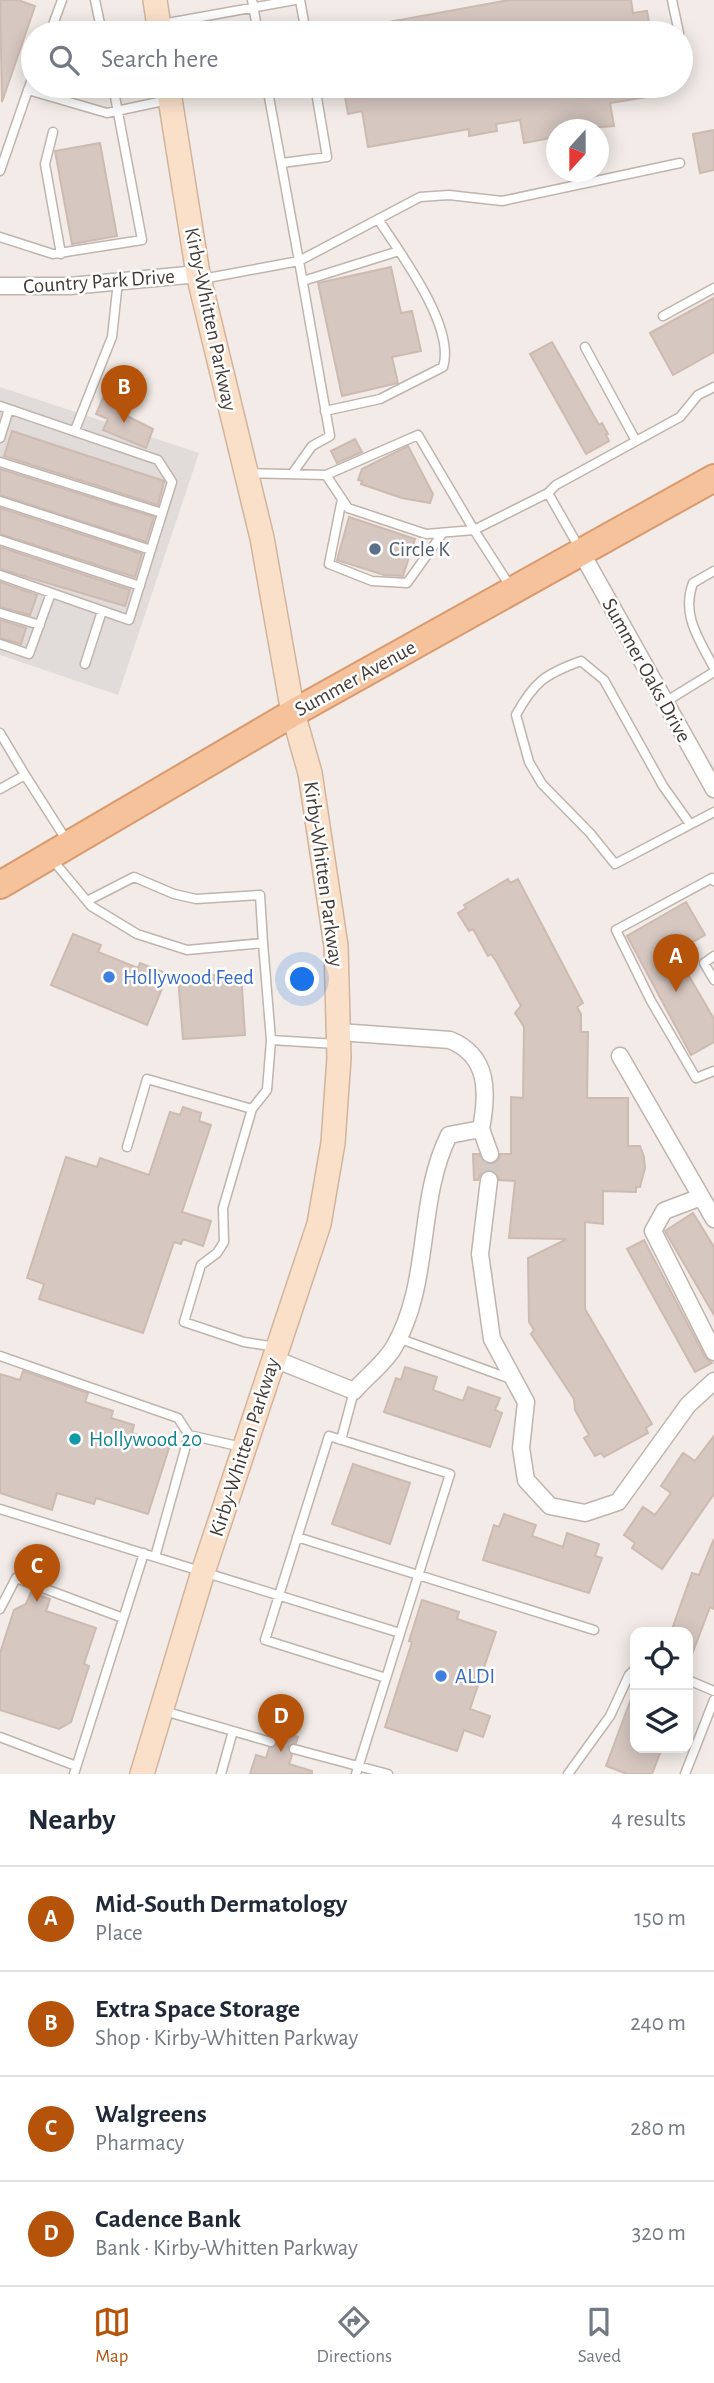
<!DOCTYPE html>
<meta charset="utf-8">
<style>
:root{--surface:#fff;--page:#f2f2f3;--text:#1f2937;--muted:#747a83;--line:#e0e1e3;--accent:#b45309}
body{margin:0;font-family:"Alegreya Sans",sans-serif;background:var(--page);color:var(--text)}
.controls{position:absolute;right:21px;bottom:21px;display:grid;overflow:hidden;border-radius:14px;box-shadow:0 4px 18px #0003}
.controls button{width:63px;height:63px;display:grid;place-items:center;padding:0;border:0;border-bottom:2px solid var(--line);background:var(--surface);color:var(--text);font:35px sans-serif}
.compass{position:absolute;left:546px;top:119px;width:63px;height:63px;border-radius:50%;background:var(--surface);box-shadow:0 4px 18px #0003;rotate:201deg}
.you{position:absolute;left:303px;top:980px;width:24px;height:24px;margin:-18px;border:5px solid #fff;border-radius:50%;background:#1a73e8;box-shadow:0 0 0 10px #1a73e833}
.badge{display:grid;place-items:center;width:46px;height:46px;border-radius:50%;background:var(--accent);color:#fff;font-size:23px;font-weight:700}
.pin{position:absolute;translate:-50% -58px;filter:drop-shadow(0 2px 4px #0008)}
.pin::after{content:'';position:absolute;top:37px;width:24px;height:21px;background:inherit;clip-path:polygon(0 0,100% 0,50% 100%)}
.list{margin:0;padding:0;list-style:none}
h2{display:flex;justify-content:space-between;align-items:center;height:91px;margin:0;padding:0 28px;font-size:30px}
h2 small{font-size:23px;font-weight:400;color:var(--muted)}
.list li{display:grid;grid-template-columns:46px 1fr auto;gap:21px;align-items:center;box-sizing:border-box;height:105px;padding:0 28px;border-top:2px solid var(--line)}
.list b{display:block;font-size:26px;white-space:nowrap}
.list p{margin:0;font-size:23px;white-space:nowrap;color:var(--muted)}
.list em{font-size:23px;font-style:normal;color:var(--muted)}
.icon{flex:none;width:38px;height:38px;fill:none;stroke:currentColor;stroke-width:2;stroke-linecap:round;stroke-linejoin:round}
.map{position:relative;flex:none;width:714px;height:1774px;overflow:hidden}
.search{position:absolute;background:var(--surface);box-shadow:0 4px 18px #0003;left:21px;right:21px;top:21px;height:77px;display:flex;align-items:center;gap:18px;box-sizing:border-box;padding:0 24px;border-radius:38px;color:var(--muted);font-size:26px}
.sheet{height:511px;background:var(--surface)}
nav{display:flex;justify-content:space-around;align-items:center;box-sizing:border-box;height:98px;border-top:2px solid var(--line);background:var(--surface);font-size:19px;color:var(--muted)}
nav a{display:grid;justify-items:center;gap:4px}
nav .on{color:var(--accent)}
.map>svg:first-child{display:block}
</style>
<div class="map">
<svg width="714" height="1774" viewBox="0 0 714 1774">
<rect width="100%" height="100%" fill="#f2ebe7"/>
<path fill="#e1dbd9" d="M0,387L199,453L118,695L0,655Z"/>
<path fill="#d6c7c0" stroke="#cdbab1" stroke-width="2" d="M0,0H18L35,6L2,102Z
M509,0H631L633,13L647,11L651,33H361V27Z
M343,86H647L648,97L610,103L614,126L556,130V137L524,143L520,120L496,124L497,131L469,136V129L368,147L362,111L348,114Z
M714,130V170L700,173L693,134Z
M100,143L117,236L72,244L55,151Z
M391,267L401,313L412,311L421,351L392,357L398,383L342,396L318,283Z
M714,298V352L673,375L650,333Z
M552,342L599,425L602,423L608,434L606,435L609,441L586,454L530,354Z
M103,398L130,409L127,416L153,429L146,448L103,430L108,419L96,414Z
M12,431L164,481L158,505L4,456Z
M355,439L362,452L337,463L331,451Z
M408,446L433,494L430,503L402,498L361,484L362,481L358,480L362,469Z
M0,469L154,517L146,542L0,495Z
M0,508L142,554L135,577L0,534Z
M349,517L415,539L403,576L384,575L337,560Z
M0,547L130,590L125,606L0,569Z
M0,582L37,595L30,615L0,607Z
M0,620L26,628L21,644L0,638Z
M508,879L510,883L518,879L583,1003L577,1007L581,1014V1032H588L587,1098H628V1146H640L644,1157L645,1168L640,1187H636V1192L603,1191V1224L585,1222V1309L652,1424L646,1428L648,1433L604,1457L601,1453L595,1456L584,1438L589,1435L575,1410L574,1399L531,1334L534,1330L529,1322L528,1258L567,1239L509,1238L515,1181L499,1180L496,1172L490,1170L481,1173L478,1180H474L473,1154H479L489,1164L498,1161L500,1154H511V1097L523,1098L524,1027L515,1013L521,1006L496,961L491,954L488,956L473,929L469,931L458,913L466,908L464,905Z
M686,902L705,935L688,945L695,957L682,964L714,1019V1042L691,1055L627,936Z
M73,934L101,945L98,952L138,968L140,963L168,974L147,1025L51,985Z
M241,973L245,1035L183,1039L178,978Z
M183,1107L201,1113L199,1121L211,1125L182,1212L211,1221L203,1246L183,1239L181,1244L174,1242L143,1333L39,1299L44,1284L27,1278L66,1157L97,1167L100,1158L149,1175L170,1112L180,1115Z
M693,1213L714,1247V1315L665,1231Z
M644,1240L705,1357L712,1363L695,1372L627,1249Z
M405,1367L437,1377L433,1390L463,1401L468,1387L500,1398L495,1410L502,1413L490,1447L384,1412L396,1378L401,1380Z
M23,1371L88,1393L85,1402L113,1411L111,1418L134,1425L132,1433L170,1445L148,1514L96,1498L94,1504L57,1493L52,1510L0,1493V1374L20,1380Z
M714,1436V1494L662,1569L632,1548L635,1543L624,1535L643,1507L655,1515L671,1493L661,1486L683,1453L695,1461Z
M353,1464L410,1483L390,1544L332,1524Z
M504,1514L536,1525L532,1536L563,1547L567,1533L599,1544L595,1556L602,1558L589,1593L483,1560L494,1525L499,1527Z
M714,1539V1609L710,1607L688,1665V1632H671L692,1573L699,1575Z
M31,1592L50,1599L46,1611L96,1628L84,1664L89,1666L71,1722L59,1729L0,1710V1653L14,1610L26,1604Z
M422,1600L459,1612L457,1619L496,1632L470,1709L490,1716L483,1737L464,1730L457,1751L385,1727L412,1642L409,1641Z
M634,1691L635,1748H662L652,1774H627L606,1766Z
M275,1730L298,1737L296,1743L288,1747L292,1755L289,1764L312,1771V1774H250L256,1755L266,1758L269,1748L277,1744L273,1736Z"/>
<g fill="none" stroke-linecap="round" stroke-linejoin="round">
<path stroke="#cfc8c4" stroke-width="16" stroke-dasharray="16 8" stroke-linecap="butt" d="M489,1180L490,1154"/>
<g stroke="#c0b4ad" stroke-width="11">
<path id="lane" d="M95,0L102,33
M252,0L258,33
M300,0L306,33
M672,0L679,33
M162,24L295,0
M50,33L62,0
M681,43L685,64
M28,90L33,77
M53,132L45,164L61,254
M282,163L327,157L315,86
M0,171L28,90L107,113L168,100
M0,237L53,254L142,240L113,86
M202,279L299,261L267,86
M303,281L399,251
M663,316L714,288
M585,347L636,441
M0,406L158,460L172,482L129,620L0,575
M325,411L380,399L443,367C456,327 400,253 378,219
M75,430L112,337L118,281
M0,438L9,409
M0,462L162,513
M248,473L326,475L418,435L474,530L426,534L348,508L326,475
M292,474L312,446L330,436L299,261L420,197L449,195L502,201L680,163
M548,493L556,485L680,417L698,395L714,387
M342,499L329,564L372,581L407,583L442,534
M0,501L151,550
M0,540L140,586
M714,571L693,583C681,615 699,639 714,668
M510,586L474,530L548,493L580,549
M0,613L40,625
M0,644L29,654L51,593
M85,664L102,611
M665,702L714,672
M0,733L25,775
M0,789L25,775L67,841
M690,824L663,786L604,680L581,661C545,674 534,682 516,715L529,762L542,784L590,833L615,864L714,812
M51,858L91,906L137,934L187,950L263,943L271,1040L336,1044
M714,881L712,878L616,930L651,1001L696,1078L714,1071
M87,901L134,877L174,894L196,899L260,895L263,943
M714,956L704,963L714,980
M271,1040L267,1090L252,1109L223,1208L224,1242L217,1253L201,1265L184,1322L244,1342L276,1347
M127,1147L147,1079L252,1109
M398,1338L511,1379
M0,1356L178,1418L189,1435L242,1447
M341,1440L354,1391
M0,1509L400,1633
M297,1537L594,1630
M155,1557L189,1435
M0,1609L16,1578L123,1618
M688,1680L714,1691
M164,1711L271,1742
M0,1737L76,1766
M294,1749L388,1774
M74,1774L144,1553
M221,1774L233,1731
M356,1774C388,1674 419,1574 450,1474L329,1436L265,1640L386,1678
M568,1774L610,1716L629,1675L635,1669
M685,1774L714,1700"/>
</g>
<g stroke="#c0b4ad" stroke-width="19">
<path id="street" d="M0,286H70L198,274
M581,552L714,789
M620,1056L714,1219
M481,1129L490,1154
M489,1180L480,1254L492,1339L526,1402L521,1448L526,1480L550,1506L585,1513L618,1502L688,1405L714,1381
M701,1197L664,1211L653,1231L714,1352
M272,1358L354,1391C366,1377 385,1363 394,1347C432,1282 416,1201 449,1135L481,1129C488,1092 489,1056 450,1040L339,1032"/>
</g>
<g stroke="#d1b49d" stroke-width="26">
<path id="secondary" d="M155,0L160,33
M142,1774L203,1572L319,1224L333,1143L339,1058L336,946L310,773L293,713L262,538L198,274L168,86"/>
</g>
<g stroke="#d99a6d" stroke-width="30">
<path id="primary" d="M0,885L293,713L714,478"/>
</g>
<use href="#lane" stroke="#fff" stroke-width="8"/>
<use href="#street" stroke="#fff" stroke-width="16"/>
<use href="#secondary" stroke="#fae0c9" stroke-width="23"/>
<use href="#primary" stroke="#f6c29c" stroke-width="26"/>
</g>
<circle fill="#5c6f8a" stroke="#fff" stroke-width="2.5" cx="375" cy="549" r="7"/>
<g fill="#3f7fe0" stroke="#fff" stroke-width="2.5">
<circle cx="109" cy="977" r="7"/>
<circle cx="441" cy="1676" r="7"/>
</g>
<circle fill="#0f9aa8" stroke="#fff" stroke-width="2.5" cx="75" cy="1439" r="7"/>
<g text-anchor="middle" stroke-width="5" stroke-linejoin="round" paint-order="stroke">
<g font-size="21" fill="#443b37" stroke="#fff">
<text transform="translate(99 281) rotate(-4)" y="7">Country Park Drive</text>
<text transform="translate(211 319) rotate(78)" y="7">Kirby-Whitten Parkway</text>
<text transform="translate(647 670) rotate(61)" y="7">Summer Oaks Drive</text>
<text transform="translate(355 678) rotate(-29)" y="7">Summer Avenue</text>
<text transform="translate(324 874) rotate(82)" y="7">Kirby-Whitten Parkway</text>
<text transform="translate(244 1447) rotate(-72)" y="7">Kirby-Whitten Parkway</text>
</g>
<g font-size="21" fill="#4e5e75" stroke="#fff" text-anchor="start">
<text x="389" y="556">Circle K</text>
</g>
<g font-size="21" fill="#366cbe" stroke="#fff" text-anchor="start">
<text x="123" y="984">Hollywood Feed</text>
<text x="455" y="1683">ALDI</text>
</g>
<g font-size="21" fill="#0d838f" stroke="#fff" text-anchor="start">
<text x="89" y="1446">Hollywood 20</text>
</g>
</g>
</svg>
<div class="controls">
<button><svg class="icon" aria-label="locate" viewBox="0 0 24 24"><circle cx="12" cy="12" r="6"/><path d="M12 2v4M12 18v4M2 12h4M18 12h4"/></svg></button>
<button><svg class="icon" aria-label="layers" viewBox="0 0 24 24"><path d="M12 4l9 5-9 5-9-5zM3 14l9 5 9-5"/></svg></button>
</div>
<svg class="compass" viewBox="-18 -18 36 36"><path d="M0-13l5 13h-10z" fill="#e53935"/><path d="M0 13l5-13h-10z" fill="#747a83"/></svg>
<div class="you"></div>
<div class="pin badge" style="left:676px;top:992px">A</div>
<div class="pin badge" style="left:124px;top:423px">B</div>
<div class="pin badge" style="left:37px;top:1602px">C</div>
<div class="pin badge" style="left:281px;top:1752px">D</div>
<div class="search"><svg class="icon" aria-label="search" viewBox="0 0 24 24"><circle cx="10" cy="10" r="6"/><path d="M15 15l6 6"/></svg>Search here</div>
</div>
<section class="sheet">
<h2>Nearby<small>4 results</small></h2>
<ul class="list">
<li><span class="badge">A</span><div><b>Mid-South Dermatology</b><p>Place</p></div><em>150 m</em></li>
<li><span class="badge">B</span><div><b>Extra Space Storage</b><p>Shop · Kirby-Whitten Parkway</p></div><em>240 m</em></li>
<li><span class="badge">C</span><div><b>Walgreens</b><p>Pharmacy</p></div><em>280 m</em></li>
<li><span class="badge">D</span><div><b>Cadence Bank</b><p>Bank · Kirby-Whitten Parkway</p></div><em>320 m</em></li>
</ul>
</section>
<nav>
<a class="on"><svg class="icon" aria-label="map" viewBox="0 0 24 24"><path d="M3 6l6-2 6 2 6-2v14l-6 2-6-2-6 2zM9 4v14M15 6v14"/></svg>Map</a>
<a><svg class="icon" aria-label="directions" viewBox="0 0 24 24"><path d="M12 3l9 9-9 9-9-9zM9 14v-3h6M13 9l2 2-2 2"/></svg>Directions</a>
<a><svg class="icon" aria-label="saved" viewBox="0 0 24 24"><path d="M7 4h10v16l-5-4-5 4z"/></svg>Saved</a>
</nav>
